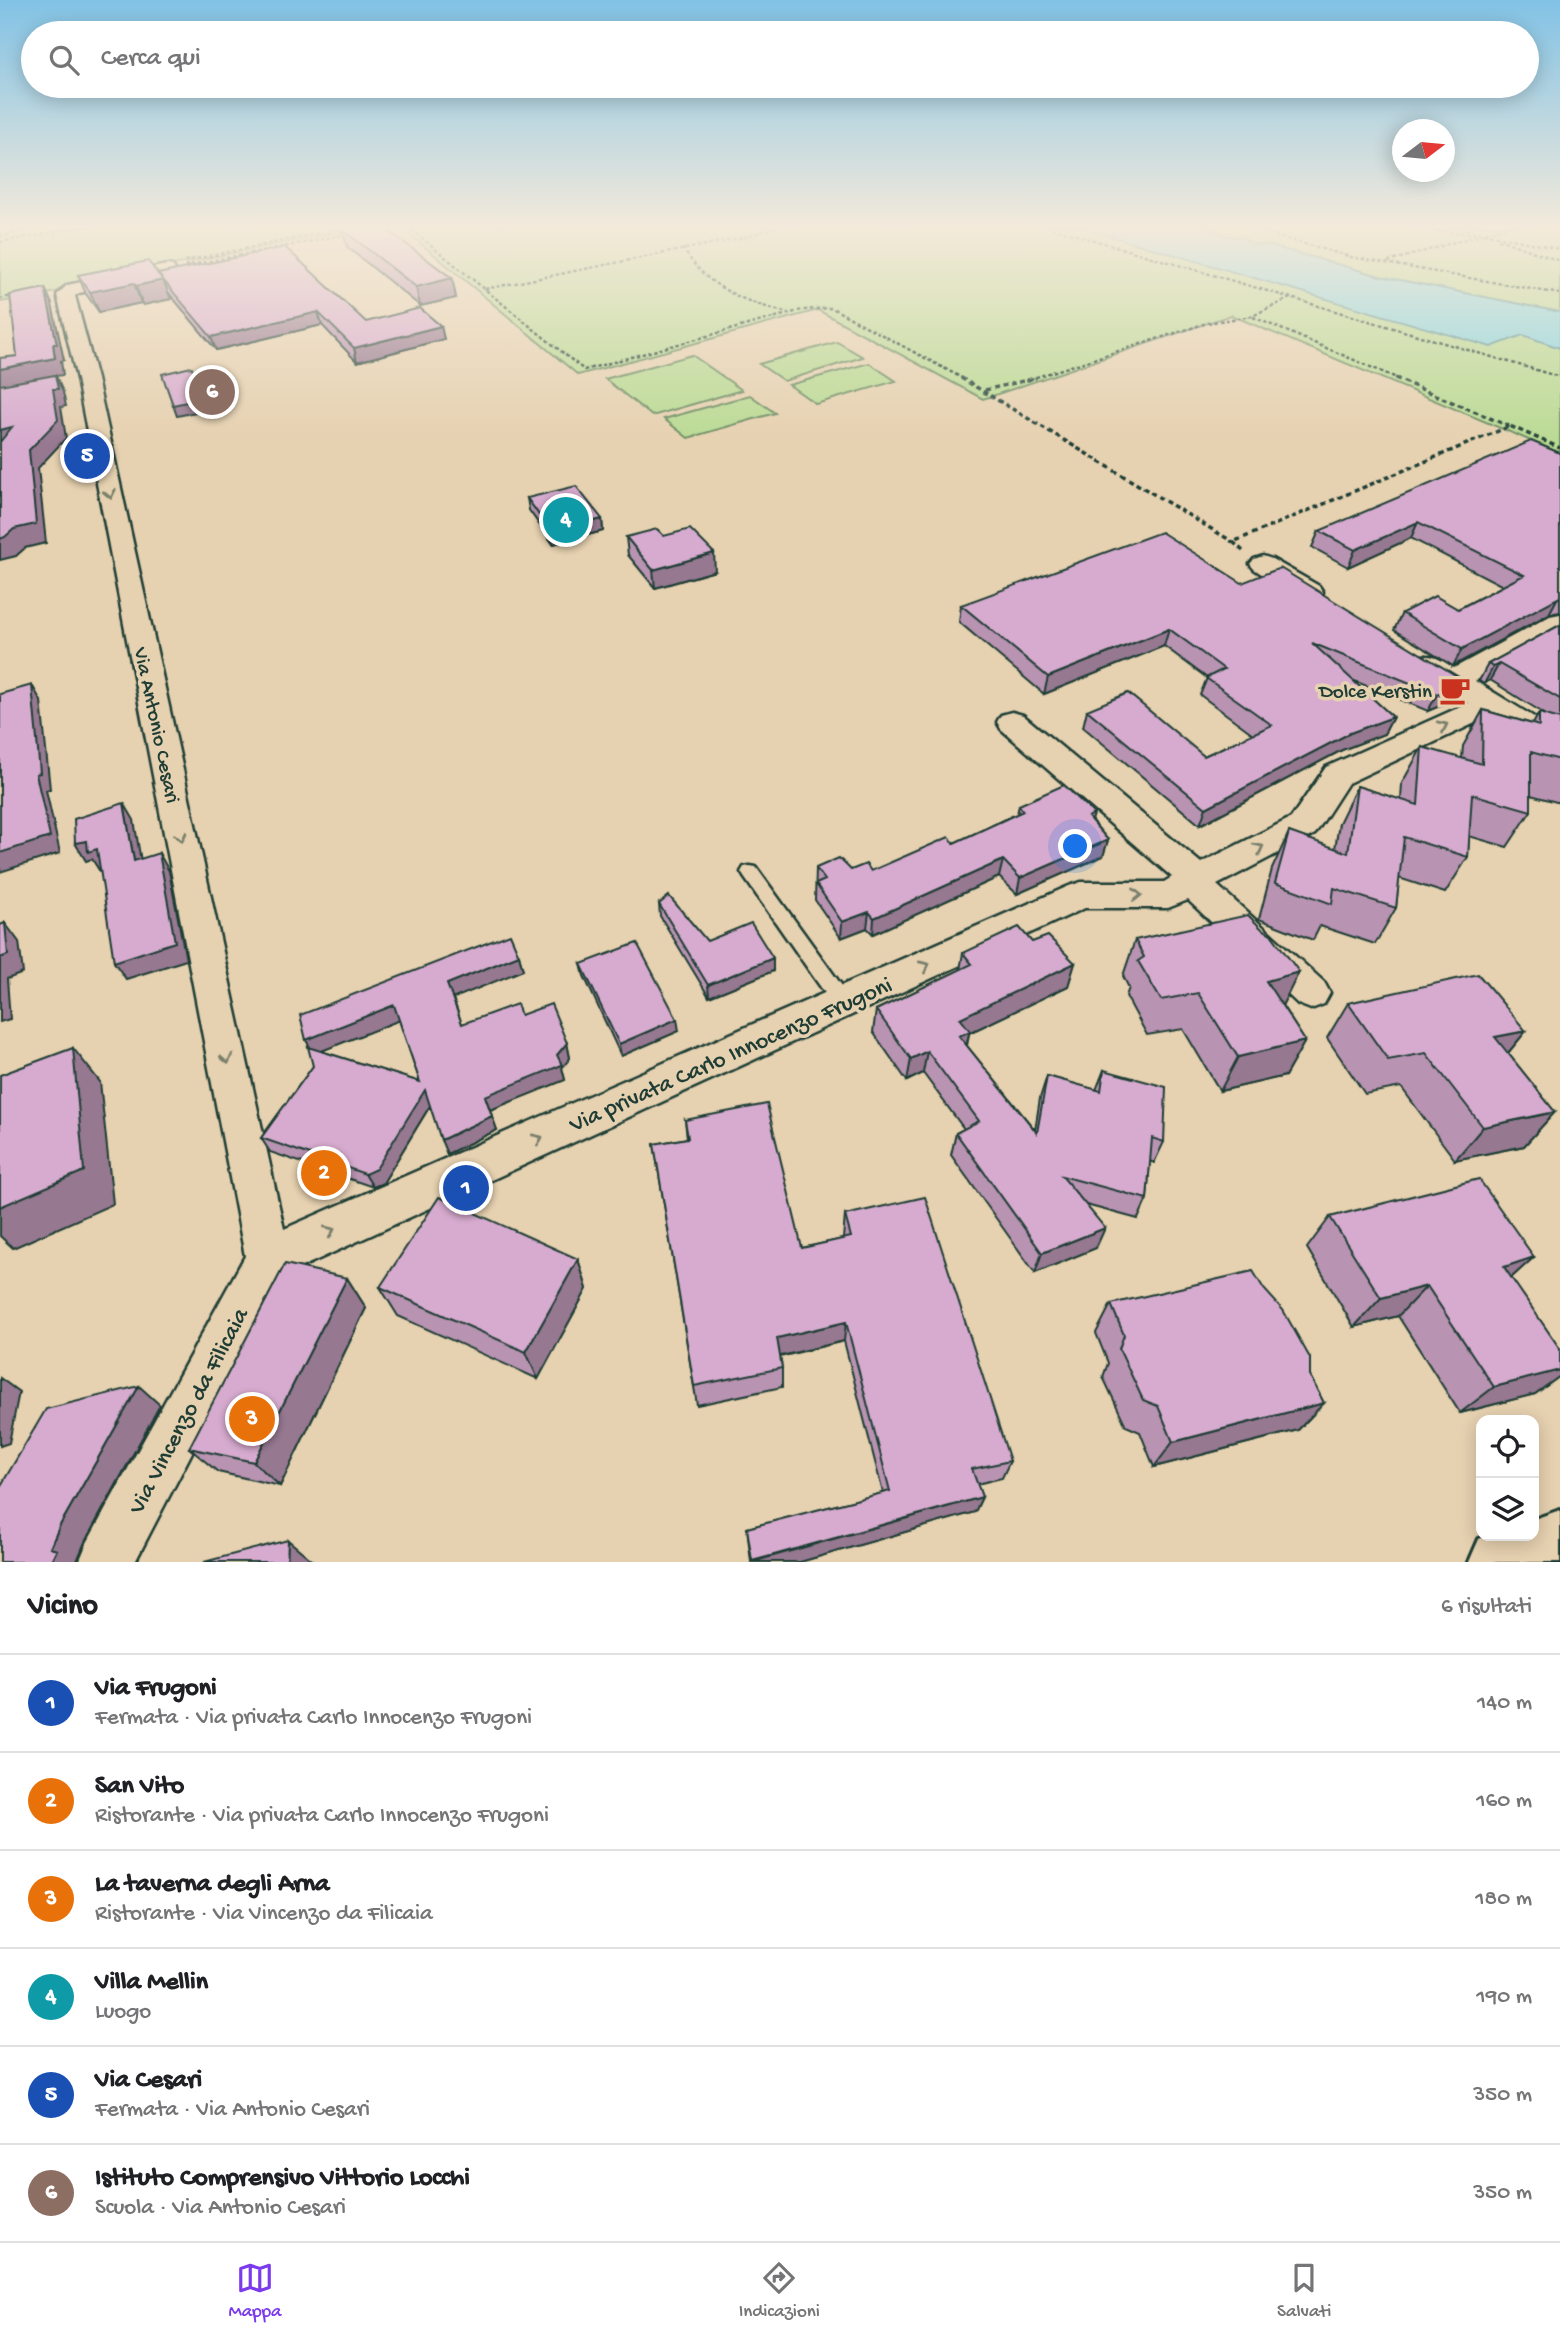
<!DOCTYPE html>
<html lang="it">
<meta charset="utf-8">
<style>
:root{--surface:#fff;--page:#f6f6f6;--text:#202124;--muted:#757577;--line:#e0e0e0;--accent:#7c3aed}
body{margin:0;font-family:"Gochi Hand",sans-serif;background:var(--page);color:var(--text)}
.controls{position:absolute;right:21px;bottom:21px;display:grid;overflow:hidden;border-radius:14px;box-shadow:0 4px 18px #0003}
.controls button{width:63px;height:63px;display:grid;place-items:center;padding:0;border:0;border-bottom:2px solid var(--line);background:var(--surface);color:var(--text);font:35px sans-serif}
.compass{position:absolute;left:1392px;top:119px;width:63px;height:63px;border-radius:50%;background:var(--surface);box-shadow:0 4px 18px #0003;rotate:74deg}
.you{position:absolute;left:1076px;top:847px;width:24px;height:24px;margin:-18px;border:5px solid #fff;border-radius:50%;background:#1a73e8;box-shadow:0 0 0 10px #1a73e833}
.badge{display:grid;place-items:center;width:46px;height:46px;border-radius:50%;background:var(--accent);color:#fff;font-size:23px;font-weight:700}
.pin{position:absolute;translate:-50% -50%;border:4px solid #fff;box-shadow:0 2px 7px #0006}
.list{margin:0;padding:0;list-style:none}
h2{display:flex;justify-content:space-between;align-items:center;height:91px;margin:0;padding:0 28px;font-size:30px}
h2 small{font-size:23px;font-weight:400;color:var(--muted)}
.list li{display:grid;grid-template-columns:46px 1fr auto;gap:21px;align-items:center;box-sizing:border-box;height:98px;padding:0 28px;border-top:2px solid var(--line)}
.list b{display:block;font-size:26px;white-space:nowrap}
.list p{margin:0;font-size:23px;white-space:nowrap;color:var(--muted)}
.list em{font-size:23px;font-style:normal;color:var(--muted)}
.icon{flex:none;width:38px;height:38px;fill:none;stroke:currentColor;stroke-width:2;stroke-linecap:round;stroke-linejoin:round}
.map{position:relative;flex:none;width:1560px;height:1562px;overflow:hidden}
.search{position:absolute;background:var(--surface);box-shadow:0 4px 18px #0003;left:21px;right:21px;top:21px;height:77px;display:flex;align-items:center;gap:18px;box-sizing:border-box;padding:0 24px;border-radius:38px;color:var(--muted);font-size:26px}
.sheet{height:679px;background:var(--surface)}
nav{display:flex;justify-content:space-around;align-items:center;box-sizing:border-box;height:98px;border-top:2px solid var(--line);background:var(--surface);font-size:19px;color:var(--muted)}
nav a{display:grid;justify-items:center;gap:4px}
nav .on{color:var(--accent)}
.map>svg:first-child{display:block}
</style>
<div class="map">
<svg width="1560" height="1562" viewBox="0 0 1560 1562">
<rect width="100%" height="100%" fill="#e6d1b0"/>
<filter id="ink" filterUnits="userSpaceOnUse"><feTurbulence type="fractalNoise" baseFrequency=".0143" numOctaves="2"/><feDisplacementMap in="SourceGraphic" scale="14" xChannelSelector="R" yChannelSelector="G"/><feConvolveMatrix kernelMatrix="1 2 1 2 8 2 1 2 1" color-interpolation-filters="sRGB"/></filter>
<g filter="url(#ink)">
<path fill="#b9da93" stroke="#6c8c64" stroke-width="2" d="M370,226L62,287L56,292L0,302V227Z
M400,226H1560V453L1231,315L983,399L818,310L578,375Z
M837,342L863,357L784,381L759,364Z
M692,355L742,390L652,416L605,379Z
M869,363L896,381L816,404L789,385Z
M750,395L775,413L688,438L664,419Z"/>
<path fill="#86d6e1" stroke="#5d999c" stroke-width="2" d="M1076,226H1206L1225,236L1242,237L1252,244L1268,245L1380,276L1560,312V348L1523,335L1491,347Z"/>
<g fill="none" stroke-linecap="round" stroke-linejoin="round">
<g stroke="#1f3d34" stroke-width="5">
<path id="lane" d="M750,866L756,867L850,997L852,1003L850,1009L843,1011L836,1009L744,877L741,872L744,867Z"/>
</g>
<g stroke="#1f3d34" stroke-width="5">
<path id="street" d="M167,265L173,266L175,270L173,274L79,293L75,296L97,379L284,1229L1069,886L1081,882H1164L1172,877L1001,729L997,722L1001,715L1012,712L1023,715L1201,863L1291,818L1326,767L1469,703L1416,669L1412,663L1416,657C1432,653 1441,660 1454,668L1550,616L1560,614V633L1475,681L1560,733V757L1549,754L1490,716L1348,783L1315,834L1217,885L1324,982L1330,993L1324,1004L1311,1009L1298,1004L1188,900L1168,908H1085L284,1275L135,1562H79L87,1543L245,1256L77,379L57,295L67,285Z
M1263,556L1272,559L1319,586L1323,592L1319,598C1297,603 1273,581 1254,569L1250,564L1254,559Z"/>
</g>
<g stroke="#1f3d34" stroke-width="6">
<path id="secondary" d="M1560,1510V1562H1469L1479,1539L1486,1536H1534V1519Z"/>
</g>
<path stroke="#1f3d34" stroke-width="2.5" stroke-dasharray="3.5 2.5" stroke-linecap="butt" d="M407,226L584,370L802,310L832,308L964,379
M936,226L941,229
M1046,226L1560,377
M1240,226L1351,257L1560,294
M1383,226L1475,234
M1448,226L1560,249
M1551,226L1560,229
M0,236L52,226
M1498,239L1560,261
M0,242L89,226
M683,248C706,288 745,302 788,313
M185,261L355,226
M1388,262L1508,226
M185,266L348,234
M485,289L745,237L780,226
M0,299L15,295
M1253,317L1399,379
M1030,379L1207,323L1252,316L1290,298"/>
<path stroke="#1f3d34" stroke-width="3.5" stroke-dasharray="5 3.5" stroke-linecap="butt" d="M961,378L1233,542
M1395,378L1509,426
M985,390L1036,378
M1243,551L1233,542L1510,426L1560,448"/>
<use href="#lane" fill="#e6d1b0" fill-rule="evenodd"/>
<use href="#street" fill="#e6d1b0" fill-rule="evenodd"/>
<use href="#secondary" fill="#e6d1b0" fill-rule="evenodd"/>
</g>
<path fill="#b993b2" stroke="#1f3d34" stroke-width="2" fill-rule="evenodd" d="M342,229L452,278L456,298L420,306L347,247Z
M158,274L366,322L444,339L357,362L322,325L216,350L168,292L171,299L143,305L141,303L99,312L86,294L78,275Z
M1560,453V612L1549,614L1453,666L1394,630L1402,613L1458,609L1503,586L1411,538L1348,567L1312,547L1319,531Z
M527,498L602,519L603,531L553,544L529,510Z
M664,536L715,571L655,588L628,555L626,537Z
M1242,583L1465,681L1456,699L1428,711L1352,680L1393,717L1384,734L1342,750L1200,825L1083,727L1087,710L1204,756L1253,734L1200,695L1207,678L1164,646L1044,694L959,622L961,605Z
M1560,625V803L1531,795V811L1507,847L1469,836L1468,857L1445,893L1399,878L1396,908L1375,944L1320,926L1313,940L1259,919L1272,869L1289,832L1335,849L1339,823L1357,786L1401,800L1402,783L1422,747L1462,759L1463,746L1483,710L1533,724L1539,713L1548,716L1490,680L1484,684L1479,681L1488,664Z
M1019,805L1094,814L1092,821L1108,840L1103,856L1017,894L999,877L873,934L867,928L841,938L815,900L816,868L871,871L954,843L1017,814Z
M659,904L707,941L773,958V971L709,997L660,916Z
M1135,940L1282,1005L1305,1041L1285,1076L1220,1091L1183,1029L1147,1035L1126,996L1129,988L1123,976Z
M1032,942L1075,963L1068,986L969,1033L967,1046L1035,1130L1040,1098L1047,1076L1096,1090L1104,1070L1164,1142L1154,1163L1150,1161L1147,1199L1138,1219L1086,1205L1096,1248L1035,1273L951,1155L956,1133L964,1129L923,1073L907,1081L873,1032L876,1010L960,970L963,953Z
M519,955L523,970L453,998L462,1024L521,1015L567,1043L570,1058L562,1068L565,1080L490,1110L497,1130L447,1154L430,1106L383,1183L373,1187L270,1152L261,1138L313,1066L311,1048L306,1040ZM399,1020L420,1082L321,1051Z
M581,964L679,1031L621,1056L584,976Z
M1348,1003L1526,1031L1508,1053L1555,1112L1524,1146L1455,1160L1401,1087L1365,1094L1327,1038Z
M685,1120L802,1248L843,1239L845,1215L1010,1461L1002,1478L977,1484L982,1497L975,1512L800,1562H751L747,1528L883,1493L844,1341L780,1357L782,1368V1387L697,1405L654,1144L687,1138Z
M1330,1217L1534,1257L1511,1278L1560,1349V1376L1535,1394L1460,1413L1398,1316L1354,1327L1307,1248Z
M578,1259L587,1289L538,1379L398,1316L380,1287Z
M347,1278L366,1308L280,1486L218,1472L189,1448Z
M1111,1304L1310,1376L1324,1403L1298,1430L1154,1467L1140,1432L1126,1426L1103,1377L1108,1363L1096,1333Z"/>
<path fill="#967891" stroke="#1f3d34" stroke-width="2" d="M452,278L456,298L420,306L416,287Z
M163,280L171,299L143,305L136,286Z
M134,283L141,303L99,312L90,292Z
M45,288L52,304L64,360L61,361L63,375L56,376L63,392L66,406L61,407L66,438L38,468L46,543L25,548L16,556L0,560V539L29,450L0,388V369L55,358Z
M318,312L322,325L216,350L211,337Z
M441,326L444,339L357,362L354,348Z
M209,387L213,398L199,402L201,411L177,416L173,405L194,391Z
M12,427L0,449V430Z
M602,519L603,531L553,544L551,532Z
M1418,522L1411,538L1348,567L1355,550Z
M714,553L715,571L655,588L653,570Z
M1558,597L1549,614L1453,666L1462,649Z
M1169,629L1164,646L1044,694L1048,677Z
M1499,664L1490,680L1484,684L1493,667Z
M1465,681L1456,699L1428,711L1437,694Z
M32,685L41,701L50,789L46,790L60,853L0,872V853L36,774Z
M1393,717L1384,734L1342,750L1200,825L1206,808L1350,733Z
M124,803L134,820L144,879L134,861Z
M1108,840L1103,856L1017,894L1020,878Z
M87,841L97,849L108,867L99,870L92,859L86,861L75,843Z
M159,853L169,871L186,960L126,979L114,962Z
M1003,860L999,877L873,934L874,918Z
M869,912L867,928L841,938L842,922Z
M5,923L19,942L23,973L7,979L10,1019L0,1022V958Z
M519,955L523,970L452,999L447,984Z
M773,958V971L709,997L708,985Z
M1075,963L1068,986L969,1033L965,1053L955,1058L960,1018Z
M1299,972L1281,1008L1266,981Z
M394,1005L400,1020L314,1054L306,1040Z
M677,1019L679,1031L621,1056L619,1044Z
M1526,1031L1498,1065L1495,1037Z
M1305,1041L1285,1076L1220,1091L1238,1057Z
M567,1043L570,1058L562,1068L565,1080L490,1110L485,1096L557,1055Z
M73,1048L100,1082L113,1204L13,1248L0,1236V1207Z
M927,1051L923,1073L907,1081L911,1059Z
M425,1090L431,1104L383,1183L373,1187L365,1174Z
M1555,1112L1524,1146L1455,1160L1483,1127Z
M492,1116L497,1130L447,1154L441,1140Z
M1105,1228L1096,1248L1035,1273L1042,1253Z
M1534,1257L1501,1287L1504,1267Z
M578,1259L587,1289L538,1379L526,1352Z
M347,1278L366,1308L280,1486L254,1462Z
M1427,1286L1398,1316L1354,1327L1381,1298Z
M846,1322L844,1341L777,1357V1338Z
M1560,1370V1376L1535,1394L1460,1413L1494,1387Z
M0,1378L19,1392L9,1443L0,1446Z
M139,1386L160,1405L85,1542L77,1561L78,1562H51L50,1548L59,1527Z
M1324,1403L1298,1430L1154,1467L1173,1442Z
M982,1497L975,1512L800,1562H752Z
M288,1540L313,1561V1562H287Z"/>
<path fill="#d7abcf" stroke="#1f3d34" stroke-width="2" d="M350,226H382L452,278L416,287L342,229Z
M285,247L366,322L420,308L441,326L354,348L318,312L211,337L158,274Z
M148,261L163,280L136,286L134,283L90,292L78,275Z
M45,288L57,344H53L55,358L0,369V358L17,356L10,295Z
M191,367L209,387L194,391L196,400L173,405L162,374Z
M55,375L58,389H53L58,420L29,450L36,524L14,529L5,537L0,539V442L12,427L0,430V385Z
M1531,441L1560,453V597L1462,649L1402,613L1435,596L1458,609L1524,575L1418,522L1355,550L1319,531Z
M576,486L602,519L551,532L527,498Z
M657,529L664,536L690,529L714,553L653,570L626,537Z
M1161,532L1242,583L1280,568L1465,681L1437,694L1312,643L1393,717L1350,733L1206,808L1087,710L1128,693L1204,756L1272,725L1206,678L1224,669L1169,629L1048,677L961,605Z
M1560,625V699L1499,664L1493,667L1488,664Z
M32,685L40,773L36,774L50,837L0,853V694Z
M1483,710L1539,726V713L1560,719V760L1531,752V811L1472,794L1468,857L1404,837L1396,908L1334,888L1332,904L1275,883L1289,832L1348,853L1357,786L1418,805L1422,747L1482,764Z
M1064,785L1094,814L1088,817L1108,840L1020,878L1003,860L874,918L869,912L842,922L816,884L825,880L816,868L839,858L851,870L866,864L871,871L949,837L954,843L1023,811L1019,805Z
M124,803L134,861L159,853L175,942L114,962L97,849L88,852L87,841L75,843L74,819Z
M669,896L707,941L751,923L773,958L708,985L659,904Z
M1248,915L1262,929L1271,934L1299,972L1266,981L1305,1041L1238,1057L1198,993L1161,1000L1138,961L1144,957L1135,940Z
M5,923L8,955L0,958V925Z
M1019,927L1032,942L1048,936L1075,963L960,1018L970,1031L959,1036L1037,1133L1047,1076L1101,1091L1104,1070L1166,1087L1164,1142L1152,1138L1147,1199L1062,1176L1105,1228L1042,1253L956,1133L979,1121L927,1051L911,1059L876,1010L972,964L963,953Z
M510,934L519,955L447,984L462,1024L517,1004L521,1015L551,1004L567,1043L557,1055L562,1065L485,1096L492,1116L441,1140L425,1090L376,1169L365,1174L261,1138L313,1066L308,1047L420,1082L394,1005L306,1040L300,1015Z
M637,943L677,1019L619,1044L581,964Z
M1478,974L1526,1031L1495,1037L1555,1112L1483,1127L1426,1053L1388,1060L1348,1003Z
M73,1048L84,1171L0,1207V1075Z
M767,1104L802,1248L851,1237L845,1215L925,1197L1010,1461L972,1469L982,1497L752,1561L747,1528L890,1491L846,1322L777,1338L782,1368L694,1386L654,1144L688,1138L685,1120Z
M1479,1179L1534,1257L1504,1267L1560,1349V1370L1494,1387L1427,1286L1381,1298L1330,1217Z
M439,1197L578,1259L526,1352L380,1287Z
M285,1264L347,1278L254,1462L189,1448Z
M1253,1271L1264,1289L1283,1310L1310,1358V1376L1324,1403L1173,1442L1158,1406L1143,1400L1119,1349L1124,1335L1111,1304Z
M139,1386L59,1527L50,1548L57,1550L51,1562H0V1487L46,1409Z
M288,1540L287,1562H204Z"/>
<defs><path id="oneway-chevron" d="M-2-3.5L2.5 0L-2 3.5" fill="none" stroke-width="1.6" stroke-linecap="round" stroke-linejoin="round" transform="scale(1.75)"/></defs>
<g stroke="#79806c">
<use href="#oneway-chevron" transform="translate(110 494) rotate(78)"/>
<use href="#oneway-chevron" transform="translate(1443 726) rotate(-25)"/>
<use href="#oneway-chevron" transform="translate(181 837) rotate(78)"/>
<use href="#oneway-chevron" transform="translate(1259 848) rotate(-27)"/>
<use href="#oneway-chevron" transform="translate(1137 895)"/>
<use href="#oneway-chevron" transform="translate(925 966) rotate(-25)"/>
<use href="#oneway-chevron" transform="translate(227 1059) rotate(78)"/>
<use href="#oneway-chevron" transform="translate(538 1139) rotate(-24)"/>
<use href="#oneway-chevron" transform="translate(330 1231) rotate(-24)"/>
</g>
</g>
<linearGradient id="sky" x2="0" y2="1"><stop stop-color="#81c2e5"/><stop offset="0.51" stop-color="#f4eadb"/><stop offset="1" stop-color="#f4eadb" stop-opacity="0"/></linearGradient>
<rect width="1560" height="445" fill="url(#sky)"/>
<defs>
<g id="cafe-bare" transform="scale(2.415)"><path d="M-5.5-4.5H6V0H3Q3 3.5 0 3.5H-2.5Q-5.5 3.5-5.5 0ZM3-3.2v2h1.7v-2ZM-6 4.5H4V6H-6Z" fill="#c8321e" stroke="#e6d1b0" stroke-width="2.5" paint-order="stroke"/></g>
</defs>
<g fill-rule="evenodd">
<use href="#cafe-bare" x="1455" y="690"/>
</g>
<g text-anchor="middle" stroke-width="7" stroke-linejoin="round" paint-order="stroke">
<g font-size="21" fill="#1f3d34" stroke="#e6d1b0" text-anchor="end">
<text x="1432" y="697">Dolce Kerstin</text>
</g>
<g font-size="21" fill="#1f3d34" stroke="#e6d1b0">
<text transform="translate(158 725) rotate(78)" y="7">Via Antonio Cesari</text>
</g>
<g font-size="24" fill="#1f3d34" stroke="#e6d1b0">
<text transform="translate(730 1053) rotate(-24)" y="8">Via privata Carlo Innocenzo Frugoni</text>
<text transform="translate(187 1410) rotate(-62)" y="8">Via Vincenzo da Filicaia</text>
</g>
</g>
</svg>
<div class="controls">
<button><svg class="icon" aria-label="locate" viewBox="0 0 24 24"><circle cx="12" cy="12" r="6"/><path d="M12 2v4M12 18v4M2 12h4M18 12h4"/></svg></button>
<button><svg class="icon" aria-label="layers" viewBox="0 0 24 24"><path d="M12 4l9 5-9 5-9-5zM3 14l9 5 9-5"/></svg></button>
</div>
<svg class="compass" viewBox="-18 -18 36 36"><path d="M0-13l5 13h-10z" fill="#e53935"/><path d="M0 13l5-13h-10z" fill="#757577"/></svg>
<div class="you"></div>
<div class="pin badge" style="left:466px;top:1188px;background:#1a4fb4">1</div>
<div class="pin badge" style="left:324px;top:1173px;background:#e8710a">2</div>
<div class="pin badge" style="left:252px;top:1419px;background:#e8710a">3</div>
<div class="pin badge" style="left:566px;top:520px;background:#0f9aa8">4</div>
<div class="pin badge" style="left:87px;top:456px;background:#1a4fb4">5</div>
<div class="pin badge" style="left:212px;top:392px;background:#8d6e63">6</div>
<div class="search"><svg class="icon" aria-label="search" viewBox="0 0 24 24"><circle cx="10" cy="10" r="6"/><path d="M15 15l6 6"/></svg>Cerca qui</div>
</div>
<section class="sheet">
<h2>Vicino<small>6 risultati</small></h2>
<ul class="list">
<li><span class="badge" style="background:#1a4fb4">1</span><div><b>Via Frugoni</b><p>Fermata · Via privata Carlo Innocenzo Frugoni</p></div><em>140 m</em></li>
<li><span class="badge" style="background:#e8710a">2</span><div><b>San Vito</b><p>Ristorante · Via privata Carlo Innocenzo Frugoni</p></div><em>160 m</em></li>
<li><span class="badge" style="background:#e8710a">3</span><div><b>La taverna degli Arna</b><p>Ristorante · Via Vincenzo da Filicaia</p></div><em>180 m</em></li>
<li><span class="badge" style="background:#0f9aa8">4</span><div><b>Villa Mellin</b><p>Luogo</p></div><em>190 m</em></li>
<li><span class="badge" style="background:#1a4fb4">5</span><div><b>Via Cesari</b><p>Fermata · Via Antonio Cesari</p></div><em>350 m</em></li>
<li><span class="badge" style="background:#8d6e63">6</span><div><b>Istituto Comprensivo Vittorio Locchi</b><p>Scuola · Via Antonio Cesari</p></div><em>350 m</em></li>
</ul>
</section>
<nav>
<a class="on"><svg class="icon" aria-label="map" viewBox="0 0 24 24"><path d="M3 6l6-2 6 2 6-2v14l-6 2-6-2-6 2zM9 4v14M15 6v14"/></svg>Mappa</a>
<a><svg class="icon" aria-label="directions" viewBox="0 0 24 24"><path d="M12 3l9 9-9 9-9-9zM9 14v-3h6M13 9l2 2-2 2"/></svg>Indicazioni</a>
<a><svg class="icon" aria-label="saved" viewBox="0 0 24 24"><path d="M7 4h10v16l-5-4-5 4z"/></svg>Salvati</a>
</nav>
